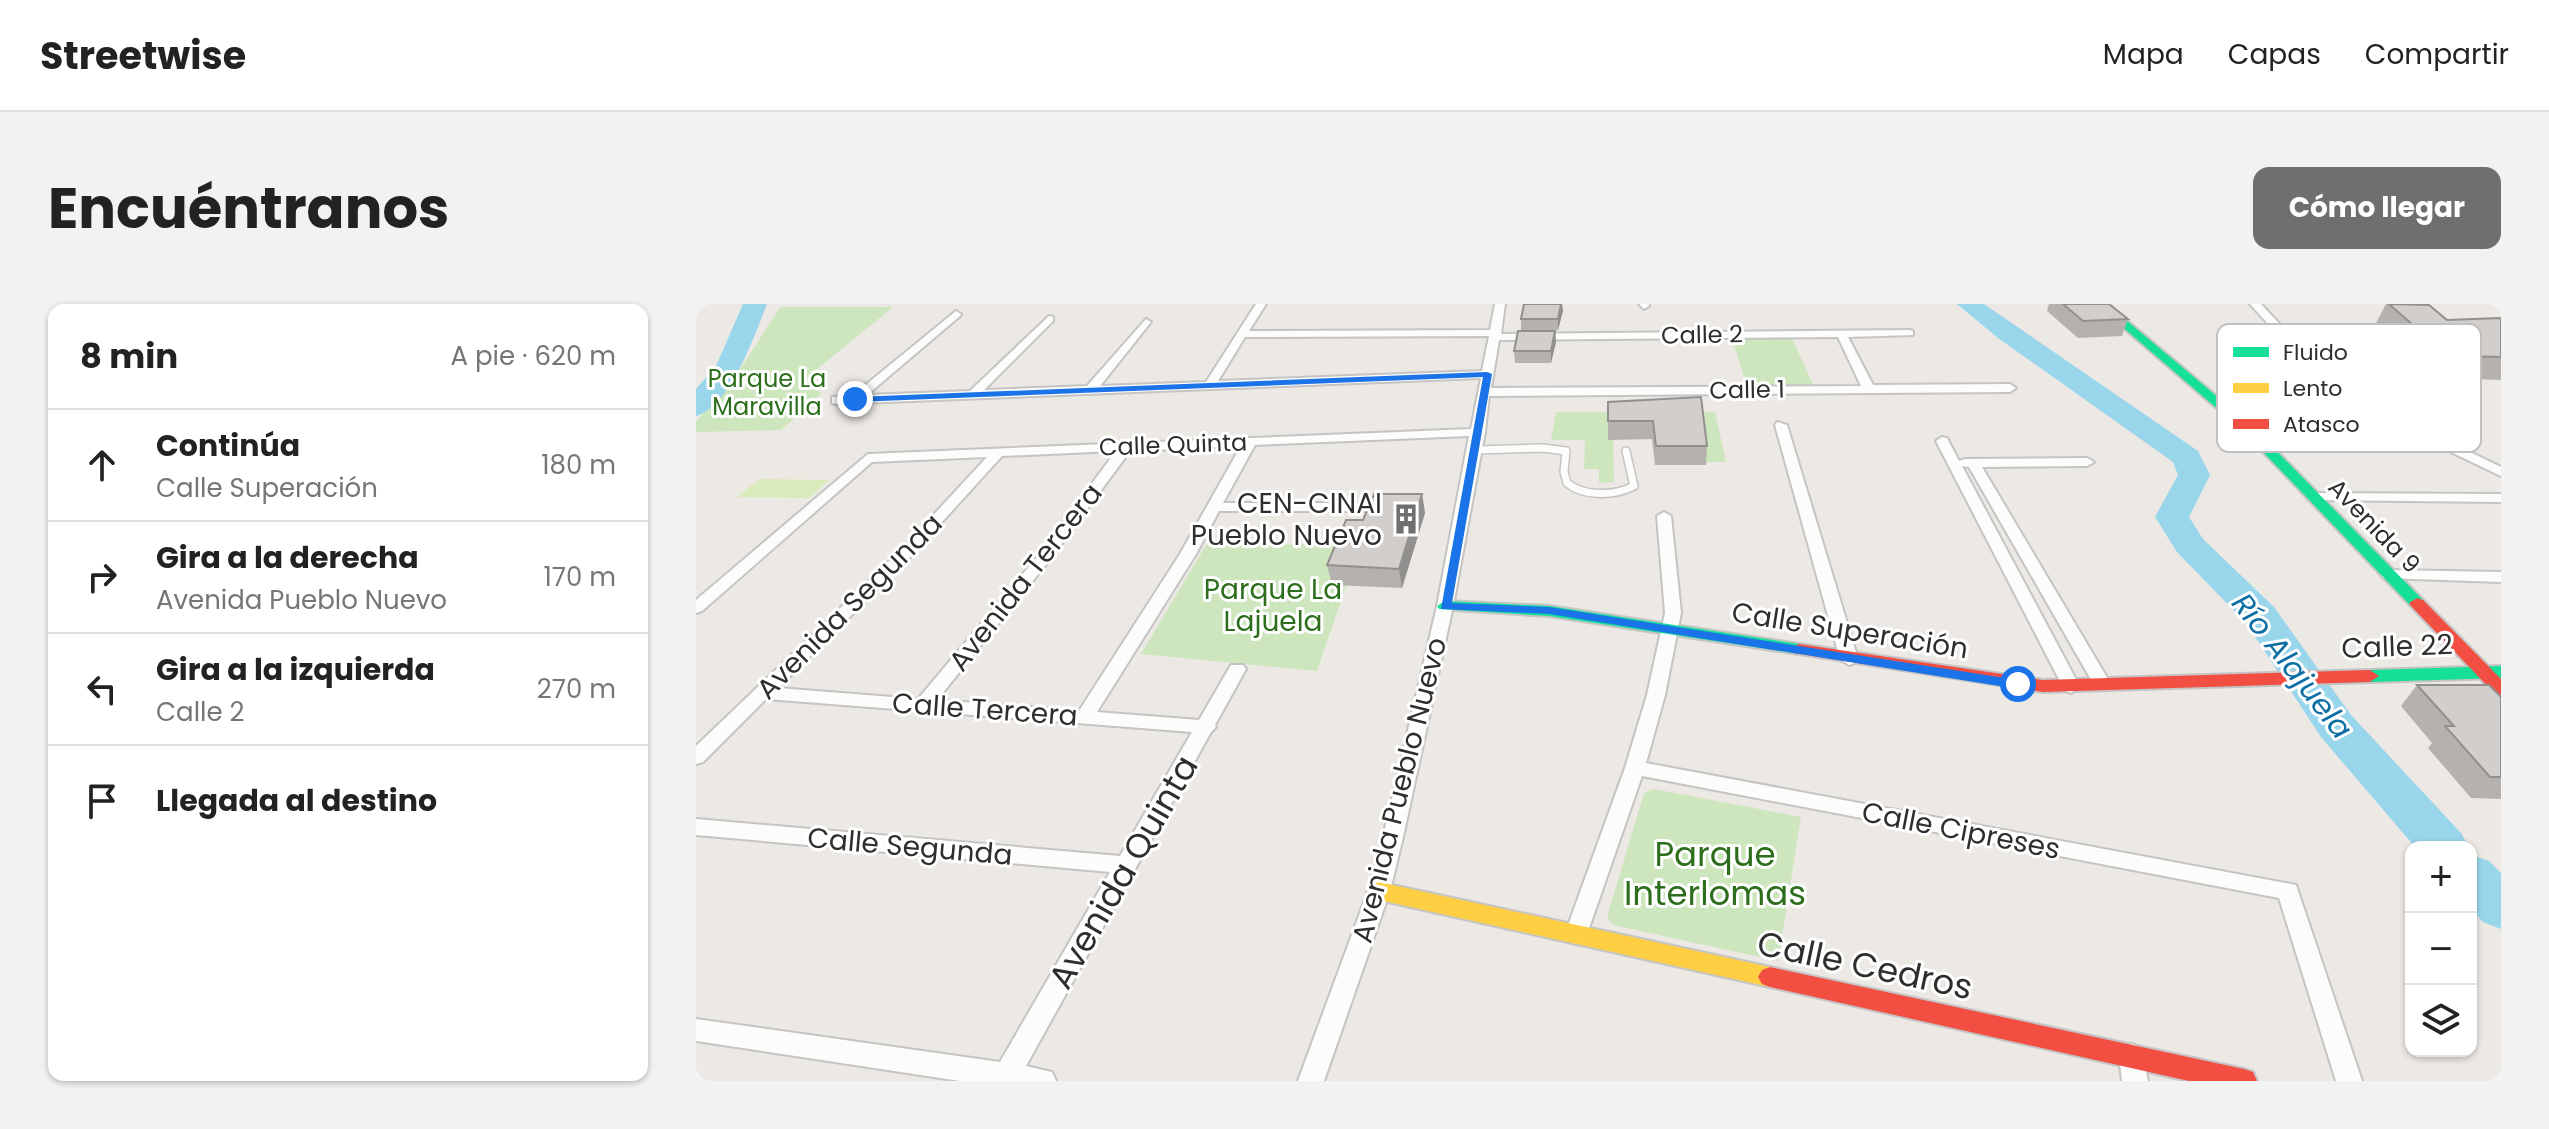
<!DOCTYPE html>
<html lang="es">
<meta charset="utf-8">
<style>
:root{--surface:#fff;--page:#f2f2f2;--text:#222;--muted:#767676;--line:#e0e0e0;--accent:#706f6e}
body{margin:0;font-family:Poppins,sans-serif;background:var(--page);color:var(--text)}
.controls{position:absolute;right:24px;bottom:24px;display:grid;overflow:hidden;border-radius:16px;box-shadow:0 2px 6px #0004}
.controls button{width:72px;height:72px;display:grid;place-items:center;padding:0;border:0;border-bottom:2px solid var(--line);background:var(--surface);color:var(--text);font:40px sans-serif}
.stop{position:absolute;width:24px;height:24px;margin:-18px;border:6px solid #1a73e8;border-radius:50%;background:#fff}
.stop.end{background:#1a73e8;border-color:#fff;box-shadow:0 2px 8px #0008}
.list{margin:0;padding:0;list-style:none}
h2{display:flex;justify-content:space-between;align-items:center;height:104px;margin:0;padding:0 32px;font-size:34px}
h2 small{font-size:26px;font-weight:400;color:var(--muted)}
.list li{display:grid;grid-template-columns:52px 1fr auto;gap:24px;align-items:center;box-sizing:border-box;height:112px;padding:0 32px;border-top:2px solid var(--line)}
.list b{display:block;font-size:30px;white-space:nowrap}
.list p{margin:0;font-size:26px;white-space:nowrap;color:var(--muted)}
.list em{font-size:26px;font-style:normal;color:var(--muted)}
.icon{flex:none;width:44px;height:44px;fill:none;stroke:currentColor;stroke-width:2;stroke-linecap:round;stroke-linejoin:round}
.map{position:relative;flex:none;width:1805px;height:777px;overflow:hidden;border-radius:16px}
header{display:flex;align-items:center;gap:48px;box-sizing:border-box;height:112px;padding:0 40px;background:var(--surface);border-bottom:2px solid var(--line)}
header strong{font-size:38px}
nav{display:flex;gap:44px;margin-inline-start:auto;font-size:28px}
.intro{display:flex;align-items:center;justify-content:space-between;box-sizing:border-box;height:192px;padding:0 48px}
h1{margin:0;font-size:56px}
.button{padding:20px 36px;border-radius:16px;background:var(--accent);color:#fff;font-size:28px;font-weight:700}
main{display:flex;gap:48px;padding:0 48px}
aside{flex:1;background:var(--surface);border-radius:16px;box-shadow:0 2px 6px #0004}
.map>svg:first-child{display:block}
</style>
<header>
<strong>Streetwise</strong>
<nav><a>Mapa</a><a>Capas</a><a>Compartir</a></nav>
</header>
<div class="intro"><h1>Encuéntranos</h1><a class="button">Cómo llegar</a></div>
<main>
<aside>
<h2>8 min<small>A pie · 620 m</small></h2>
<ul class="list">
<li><svg class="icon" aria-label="ahead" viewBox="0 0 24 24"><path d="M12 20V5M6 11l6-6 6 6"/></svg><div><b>Continúa</b><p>Calle Superación</p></div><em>180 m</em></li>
<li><svg class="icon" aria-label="right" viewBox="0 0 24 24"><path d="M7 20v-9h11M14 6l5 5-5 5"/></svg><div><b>Gira a la derecha</b><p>Avenida Pueblo Nuevo</p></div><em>170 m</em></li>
<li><svg class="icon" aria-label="left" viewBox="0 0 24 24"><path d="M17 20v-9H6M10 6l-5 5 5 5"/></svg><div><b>Gira a la izquierda</b><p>Calle 2</p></div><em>270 m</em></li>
<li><svg class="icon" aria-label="arrive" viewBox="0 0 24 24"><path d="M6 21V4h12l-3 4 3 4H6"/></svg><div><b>Llegada al destino</b></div></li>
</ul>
</aside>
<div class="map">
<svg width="1805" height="777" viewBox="0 0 1805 777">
<rect width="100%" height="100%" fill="#ece8e4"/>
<path fill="#cee6be" d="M84,3H197L108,76L107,81L126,89L85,126L0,128V118L49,58Z
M1096,34L1117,81L1051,82L1036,35Z
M860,108H920L912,135H917L918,178L903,179V165H888L889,136H855Z
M1003,108H1019L1030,158H1010Z
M640,240L636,249L648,250L636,280L650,282L621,367L445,350L510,241Z
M958,485L1105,513L1082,657L917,621L911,613L948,489Z"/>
<path fill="#d9eabb" d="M64,175L133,176L113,194L41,193Z"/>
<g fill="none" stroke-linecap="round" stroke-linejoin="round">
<path fill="#99d6ec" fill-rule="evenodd" d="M47,0H71C59,30 34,103 0,112V85L20,62Z
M1261,0H1288L1502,147L1514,171L1493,213L1507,235L1578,303L1655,411L1765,529L1773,543H1719L1625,433L1550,319L1481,248L1459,213L1482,171L1477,158L1302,34Z
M1775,551L1793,557L1805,569V625L1787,618L1775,605Z"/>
<g stroke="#c5c4c5" stroke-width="10">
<path id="lane" d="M779,146L847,144L870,147L868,168L871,179C888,193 919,192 938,182L930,147"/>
</g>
<g stroke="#c5c4c5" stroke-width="4">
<path id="street" d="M560,0H570L553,27L794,26L799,0H809L805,30L1213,26L1217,27V31L1152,33L1177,81L1314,80L1320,84L1314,88L793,92L789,128L757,302L707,533L694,587L628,777H602L672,587L687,533L741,302L773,132L559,141L527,199H669L676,203L669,207H523L500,250L401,408L503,416L535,361H547L550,365L519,421L520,423L515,428L330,762L356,768L360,777H264L0,737V715L304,758L414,568L0,531V515L424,552L496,428L70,395L7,458L0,460V442L205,246L291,153L176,158L6,307L0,309V296L172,150L775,125L785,74L140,100L136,99V93L156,92L260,7L265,10L264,12L171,91L274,87L353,12L357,13V17L288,86L391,82L450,15L455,18L404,82L510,78ZM793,32L786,67L522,77L549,33ZM1142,33L1165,82L795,84L803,36ZM545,142L484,250L383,407L241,396L356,253L434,147ZM420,147L346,247L222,395L82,384L215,252L306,152Z
M943,0H953V2L948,5Z
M1554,0H1565L1645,86L1805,163V172L1637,92Z
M1081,118L1091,121L1162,355L1159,359L1153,361L1144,355L1079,121Z
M1246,133L1251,134L1263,157L1269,155L1391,154L1398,158L1391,162L1286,163L1416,382L1413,386H1401L1273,163L1266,162L1384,383L1375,389L1369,387L1240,137Z
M1617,189L1805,190V198L1612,196V190Z
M968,208L975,212L985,309L969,391L950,459L1600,581L1666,777H1640L1583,594L946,472L891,630L888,637L880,640L872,637L869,630L929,464L951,391L969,309L961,212Z
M1693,266L1805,268V278L1687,274L1685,271Z
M1436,740L1445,744L1452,777H1426L1423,752L1427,744Z"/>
</g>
<g stroke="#c5c4c5" stroke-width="4">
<path id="fast" d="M1400,0H1411L1555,121L1727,296L1729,299L1727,302H1715L1547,127Z
M749,297L853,302L1103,340L1112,345L1103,350L853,312L743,305L741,302Z
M1805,362V374L1674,378L1665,372L1674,366Z"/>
</g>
<g stroke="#c5c4c5" stroke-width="4">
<path id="slow" d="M683,578L1074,663L1082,666L1086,673L1082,680L1074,683L683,596L675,593L672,587L675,581Z"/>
</g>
<g stroke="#c5c4c5" stroke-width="4">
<path id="jam" d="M1721,294L1727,296L1805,375V392L1799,390L1715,302L1713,299Z
M1103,340L1347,376L1674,366L1683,372L1674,378L1347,388L1097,349L1094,345Z
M1074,663L1548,765L1557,768L1561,777H1493L1074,683L1066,680L1062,673L1066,666Z"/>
</g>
<use href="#lane" stroke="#fcfcfb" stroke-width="7"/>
<use href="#street" fill="#fcfcfb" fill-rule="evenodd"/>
<use href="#fast" fill="#16e098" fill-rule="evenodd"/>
<use href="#slow" fill="#ffcf43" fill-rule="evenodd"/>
<use href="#jam" fill="#f24e42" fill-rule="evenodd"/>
</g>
<path fill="#b4b1af" d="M828,0H866L867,7L862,26L825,27V15Z
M1353,0H1413L1432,15L1426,32L1382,34L1351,7Z
M1690,0H1717L1751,16L1805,14V76L1679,72L1653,49L1664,27L1686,25L1680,19Z
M859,27L860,38L855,59H819L818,47Z
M912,98L1011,142L1010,161H959L956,135L912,136Z
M726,190L729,209L706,284L636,281L631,261L667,216Z
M1721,381L1805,393V495L1775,494L1732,444L1736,439L1705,402Z"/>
<path fill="#92908e" d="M865,0H866L867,7L862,26V15Z
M859,27L860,38L855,59V47Z
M726,190L729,209L706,284L703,265Z"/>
<path fill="#d1cecb" stroke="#92908e" stroke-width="2" d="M828,0H865L862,15H825Z
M1367,0H1413L1432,15L1387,17Z
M1693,0L1733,1L1751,16L1805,14V53L1691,50L1664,27L1717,21Z
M822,27H859L855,47H818Z
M1005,93L1011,142H960L957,117H912V98Z
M678,190H726L703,265L631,261L650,216H667Z
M1721,381H1793L1805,393V473H1794L1749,422H1758Z"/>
<path fill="#1a73e8" d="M791,68L796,70L756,299L853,303L1322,376L1328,380L1322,385L853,310L745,305L787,73L159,98L155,95L159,93Z"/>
<defs>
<g id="building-bare" transform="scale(2.4)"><path d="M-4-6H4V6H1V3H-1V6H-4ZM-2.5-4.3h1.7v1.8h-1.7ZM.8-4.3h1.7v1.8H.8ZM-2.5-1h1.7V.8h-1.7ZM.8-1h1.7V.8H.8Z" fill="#706f6e" stroke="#fff" stroke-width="2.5" paint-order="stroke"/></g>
</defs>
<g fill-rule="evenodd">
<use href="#building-bare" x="710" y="215"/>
</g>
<g text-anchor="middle" stroke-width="6" stroke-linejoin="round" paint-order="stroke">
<g font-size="24" fill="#2e2e2e" stroke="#fff">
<text transform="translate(1006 31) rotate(-1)" y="8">Calle 2</text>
<text transform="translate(1051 86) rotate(-1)" y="8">Calle 1</text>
<text transform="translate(477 141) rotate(-2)" y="8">Calle Quinta</text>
<text transform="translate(1678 222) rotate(46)" y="8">Avenida 9</text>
</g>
<g font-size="24" fill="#2c6e1b" stroke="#fff">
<text x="71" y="83">Parque La<tspan x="71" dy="28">Maravilla</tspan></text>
</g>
<g font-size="28" fill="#2e2e2e" stroke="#fff" text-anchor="end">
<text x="686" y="209">CEN-CINAI<tspan x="686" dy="32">Pueblo Nuevo</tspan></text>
</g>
<g font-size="28" fill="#2e2e2e" stroke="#fff">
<text transform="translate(329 273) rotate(-52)" y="10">Avenida Tercera</text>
<text transform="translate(153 302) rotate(-45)" y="10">Avenida Segunda</text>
<text transform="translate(1154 326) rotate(9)" y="10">Calle Superación</text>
<text transform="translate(1701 342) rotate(-2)" y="10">Calle 22</text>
<text transform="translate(289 405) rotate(4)" y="10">Calle Tercera</text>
<text transform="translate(703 486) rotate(-76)" y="10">Avenida Pueblo Nuevo</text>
<text transform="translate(1265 526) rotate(11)" y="10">Calle Cipreses</text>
<text transform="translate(214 542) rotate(5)" y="10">Calle Segunda</text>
</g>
<g font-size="28" fill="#2c6e1b" stroke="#fff">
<text x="577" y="295">Parque La<tspan x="577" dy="32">Lajuela</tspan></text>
</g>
<g font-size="30" font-style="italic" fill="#0d6fa3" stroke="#fff">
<text transform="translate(1596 362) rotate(52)" y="10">Río Alajuela</text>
</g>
<g font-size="34" fill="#2c6e1b" stroke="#fff">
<text x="1019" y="562">Parque<tspan x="1019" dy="39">Interlomas</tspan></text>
</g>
<g font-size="34" fill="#2e2e2e" stroke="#fff">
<text transform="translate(427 568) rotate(-60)" y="12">Avenida Quinta</text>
<text transform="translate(1169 661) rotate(12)" y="12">Calle Cedros</text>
</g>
</g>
<rect x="1521" y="20" width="264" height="128" rx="12" fill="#fff" stroke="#c0c0c0" stroke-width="2"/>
<rect x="1537" y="43" width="36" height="10" fill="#16e098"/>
<rect x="1537" y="79" width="36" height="10" fill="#ffcf43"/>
<rect x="1537" y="115" width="36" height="10" fill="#f24e42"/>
<g font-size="22" fill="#2e2e2e">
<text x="1587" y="56">Fluido</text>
<text x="1587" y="92">Lento</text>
<text x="1587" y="128">Atasco</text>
</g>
</svg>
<div class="controls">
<button>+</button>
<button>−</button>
<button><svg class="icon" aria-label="layers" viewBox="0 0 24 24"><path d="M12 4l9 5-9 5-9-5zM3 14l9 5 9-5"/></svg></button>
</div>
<div class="stop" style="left:1322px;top:380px"></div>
<div class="stop end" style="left:159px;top:95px"></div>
</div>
</main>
